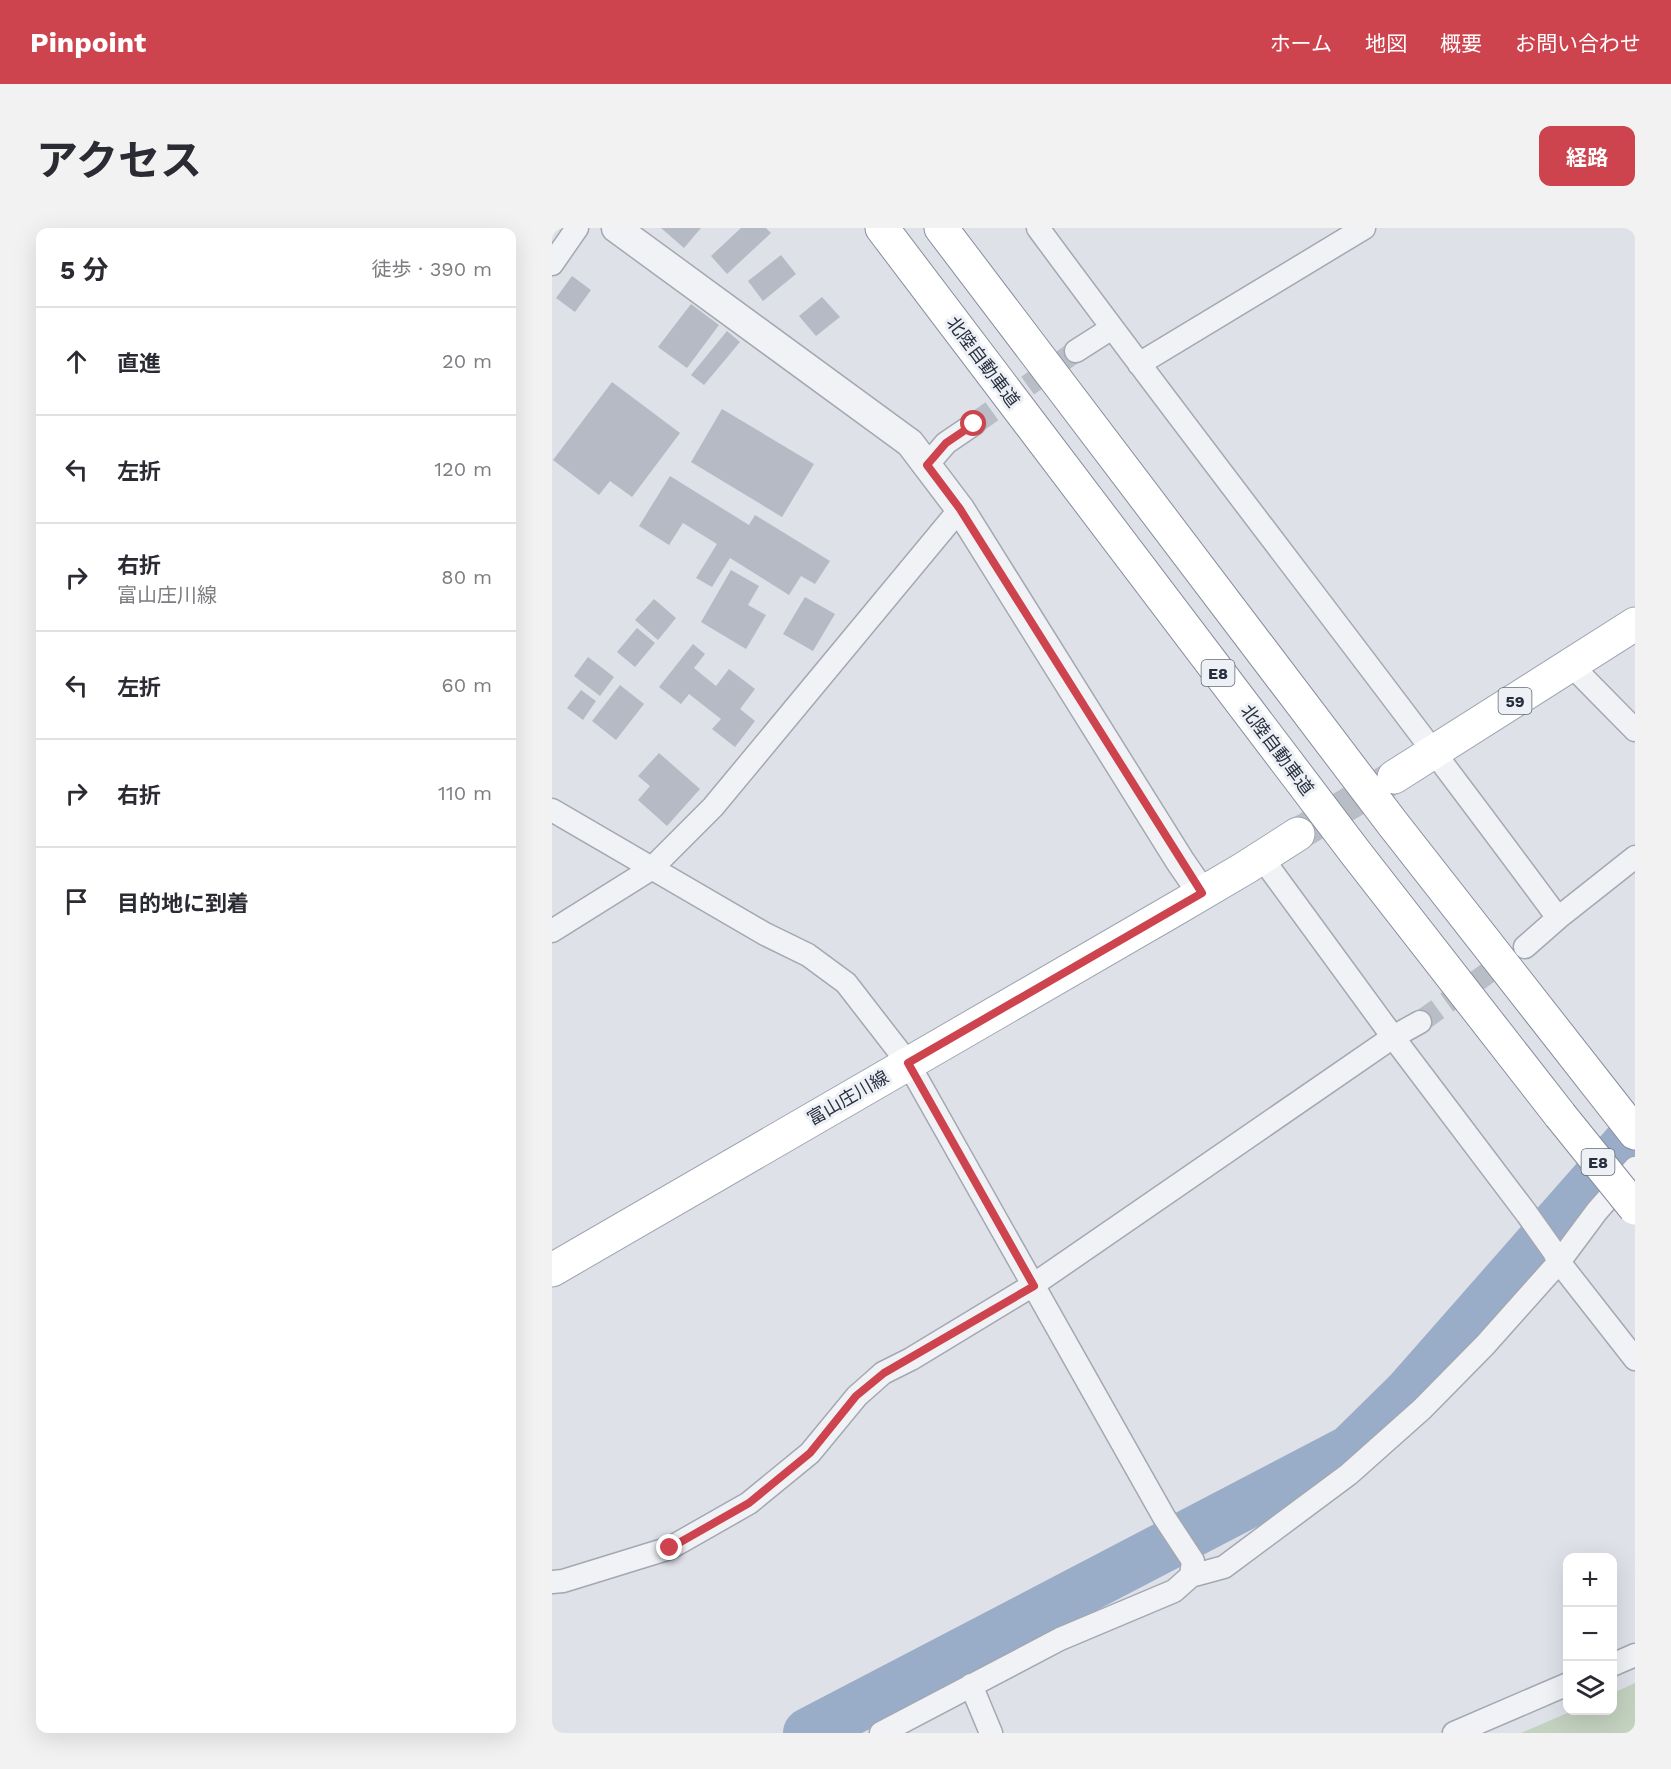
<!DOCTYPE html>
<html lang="ja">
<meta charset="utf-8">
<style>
:root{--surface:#fff;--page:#f2f2f3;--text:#2b2b33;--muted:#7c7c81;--line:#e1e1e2;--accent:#cd434e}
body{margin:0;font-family:"Work Sans","Noto Sans JP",sans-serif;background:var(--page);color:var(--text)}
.controls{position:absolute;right:18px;bottom:18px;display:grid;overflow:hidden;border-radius:12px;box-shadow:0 6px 24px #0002}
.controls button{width:54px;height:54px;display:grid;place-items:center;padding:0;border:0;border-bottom:2px solid var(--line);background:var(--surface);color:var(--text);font:30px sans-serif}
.stop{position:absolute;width:18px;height:18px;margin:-14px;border:4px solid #cd434e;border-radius:50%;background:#fff}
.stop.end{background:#cd434e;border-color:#fff;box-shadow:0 2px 6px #0008}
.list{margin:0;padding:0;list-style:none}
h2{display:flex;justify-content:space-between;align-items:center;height:78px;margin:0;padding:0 24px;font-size:26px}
h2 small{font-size:20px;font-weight:400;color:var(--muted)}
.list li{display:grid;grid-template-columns:39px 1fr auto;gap:18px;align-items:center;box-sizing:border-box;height:108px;padding:0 24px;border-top:2px solid var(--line)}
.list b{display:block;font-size:22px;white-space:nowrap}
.list p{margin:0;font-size:20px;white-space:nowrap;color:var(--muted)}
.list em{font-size:20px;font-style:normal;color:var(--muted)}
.icon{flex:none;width:33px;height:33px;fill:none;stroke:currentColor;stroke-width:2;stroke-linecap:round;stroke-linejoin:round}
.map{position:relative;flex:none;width:1083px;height:1505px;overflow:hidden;border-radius:12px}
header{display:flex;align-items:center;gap:36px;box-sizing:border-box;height:84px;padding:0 30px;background:var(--accent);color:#fff}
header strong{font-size:28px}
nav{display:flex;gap:33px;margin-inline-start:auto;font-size:21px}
.intro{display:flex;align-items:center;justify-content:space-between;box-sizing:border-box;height:144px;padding:0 36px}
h1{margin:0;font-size:42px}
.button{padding:15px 27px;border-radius:12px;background:var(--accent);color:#fff;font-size:21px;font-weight:700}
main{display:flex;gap:36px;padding:0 36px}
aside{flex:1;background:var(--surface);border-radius:12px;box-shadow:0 6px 24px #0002}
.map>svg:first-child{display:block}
</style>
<header>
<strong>Pinpoint</strong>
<nav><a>ホーム</a><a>地図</a><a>概要</a><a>お問い合わせ</a></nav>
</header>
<div class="intro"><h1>アクセス</h1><a class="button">経路</a></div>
<main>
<aside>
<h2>5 分<small>徒歩 · 390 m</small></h2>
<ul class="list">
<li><svg class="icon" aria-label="ahead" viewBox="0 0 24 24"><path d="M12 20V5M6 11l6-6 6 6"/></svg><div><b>直進</b></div><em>20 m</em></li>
<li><svg class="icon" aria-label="left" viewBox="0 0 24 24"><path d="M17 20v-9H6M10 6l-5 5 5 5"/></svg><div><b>左折</b></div><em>120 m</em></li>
<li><svg class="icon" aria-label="right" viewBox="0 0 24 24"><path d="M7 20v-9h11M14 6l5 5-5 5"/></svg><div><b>右折</b><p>富山庄川線</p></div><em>80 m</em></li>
<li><svg class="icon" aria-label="left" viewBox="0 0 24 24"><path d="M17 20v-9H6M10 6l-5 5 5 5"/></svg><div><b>左折</b></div><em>60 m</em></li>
<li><svg class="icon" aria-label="right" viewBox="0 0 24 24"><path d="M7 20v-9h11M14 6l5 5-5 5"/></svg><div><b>右折</b></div><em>110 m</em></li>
<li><svg class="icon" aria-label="arrive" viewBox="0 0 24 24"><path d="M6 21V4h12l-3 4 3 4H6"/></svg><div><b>目的地に到着</b></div></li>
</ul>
</aside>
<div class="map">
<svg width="1083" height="1505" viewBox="0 0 1083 1505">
<rect width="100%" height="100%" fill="#dee1e8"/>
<path fill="#c3d1bf" d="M1083,1455V1505H969L1020,1483L1060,1482L1061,1465Z"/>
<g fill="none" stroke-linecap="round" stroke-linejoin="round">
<path stroke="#99acc8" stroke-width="50" d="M256,1505L798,1222L857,1164L1083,907"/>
</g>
<path fill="#b5bac4" d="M109,0H149L132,20Z
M189,0H214L219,5L175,46L159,28Z
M229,27L244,46L211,73L196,53Z
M20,48L39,62L23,84L4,70Z
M270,69L288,89L264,108L247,88Z
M139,76L167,97L135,140L106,119Z
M175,103L188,114L152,157L139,147Z
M60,154L128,205L80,269L58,253L47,267L1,232Z
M170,181L262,236L230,289L139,234Z
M118,248L197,297L203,287L278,333L263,356L249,348L237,367L178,330L160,359L144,350L165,316L131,295L117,317L87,298Z
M179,342L207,358L196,377L214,387L194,421L149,394Z
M253,369L283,386L261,423L231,406Z
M102,371L124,390L106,412L83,392Z
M85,400L103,415L83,439L65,424Z
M141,416L153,426L142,440L164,458L177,441L203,461L188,481L203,493L183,519L160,501L169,491L137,466L129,476L107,459Z
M36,429L62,449L48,468L22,448Z
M68,457L92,476L64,512L40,493Z
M29,462L44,473L31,492L15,480Z
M107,525L148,561L115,598L86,572L98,558L86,548Z"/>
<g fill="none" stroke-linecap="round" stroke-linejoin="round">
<path stroke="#b9bdc6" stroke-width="22" stroke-dasharray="22 11" stroke-linecap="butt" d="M422,196L524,123
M868,794L962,726"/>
<path stroke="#b9bdc6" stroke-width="33" stroke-dasharray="33 16" stroke-linecap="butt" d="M746,606L840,550"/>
<g stroke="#a3a8b2" stroke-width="25">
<path id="minor" d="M486,0C657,232 835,458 1006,690L1083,629
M0,36L25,0
M524,123L560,100
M587,136L812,0
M375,237L394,215L422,196
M1019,437L1083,502
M0,582L213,706L256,727L294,755L356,835L612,1289L641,1333L639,1348L622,1363L508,1411L329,1505
M710,630L841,809L975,986L1002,1024L1007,1034L1083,1131
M0,703L99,641L161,579L408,281
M973,719L1006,690
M639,1348L672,1339L797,1246L870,1181L933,1117L1007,1034L1045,983L1083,940
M0,1354L11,1353L118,1320L197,1275L258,1225L305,1168L331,1145L359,1131L481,1057L841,809L868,794
M1060,1437L1083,1427
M419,1457L439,1505
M902,1505L1016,1456"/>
</g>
<g stroke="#a3a8b2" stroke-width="31">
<path id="tertiary" d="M64,0L358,215L408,281L628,633L650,665"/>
</g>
<g stroke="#9ea5b3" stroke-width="35">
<path id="primary" d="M842,549L1083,396
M0,1042L625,680L693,640L746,606"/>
</g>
<g stroke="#868d9e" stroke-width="35">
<path id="motorway" d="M330,0L803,624L1008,887
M389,0L841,596L1083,905"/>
</g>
<use href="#minor" stroke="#f1f2f6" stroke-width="22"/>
<use href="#tertiary" stroke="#f1f2f6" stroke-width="28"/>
<use href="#primary" stroke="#fff" stroke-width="33"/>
<use href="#motorway" stroke="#fff" stroke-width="33"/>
<g stroke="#868d9e" stroke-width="35" stroke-linecap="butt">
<path id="motorway-bridge" d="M1008,887L1083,980"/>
</g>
<use href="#motorway-bridge" stroke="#fff" stroke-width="33"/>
</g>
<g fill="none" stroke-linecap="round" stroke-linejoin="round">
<path stroke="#cd434e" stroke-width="8" d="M118,1320L197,1275L258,1225L304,1168L332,1145L482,1058L356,835L650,665L408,281L375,237L394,215L422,196"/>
</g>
<g text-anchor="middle" stroke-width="6" stroke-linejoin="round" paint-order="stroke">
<g fill="#edf0f5" stroke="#626875" stroke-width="1.5">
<rect x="649.5" y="432" width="33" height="26" rx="4.5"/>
<rect x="946.5" y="460" width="33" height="26" rx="4.5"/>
<rect x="1029.5" y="921" width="33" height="26" rx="4.5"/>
</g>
<g font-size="16" font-weight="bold" fill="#272e3e">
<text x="666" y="451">E8</text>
<text x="963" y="479">59</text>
<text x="1046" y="940">E8</text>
</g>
<g font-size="18" fill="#272e3e" stroke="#edf0f5">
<text transform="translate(431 134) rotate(53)" y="6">北陸自動車道</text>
<text transform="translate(725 522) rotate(53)" y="6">北陸自動車道</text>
<text transform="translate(296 870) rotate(-30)" y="6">富山庄川線</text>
</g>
</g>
</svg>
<div class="controls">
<button>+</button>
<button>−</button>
<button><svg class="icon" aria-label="layers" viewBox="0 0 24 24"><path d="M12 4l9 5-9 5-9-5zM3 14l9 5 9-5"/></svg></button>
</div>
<div class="stop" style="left:422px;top:196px"></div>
<div class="stop end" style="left:118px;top:1320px"></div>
</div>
</main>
